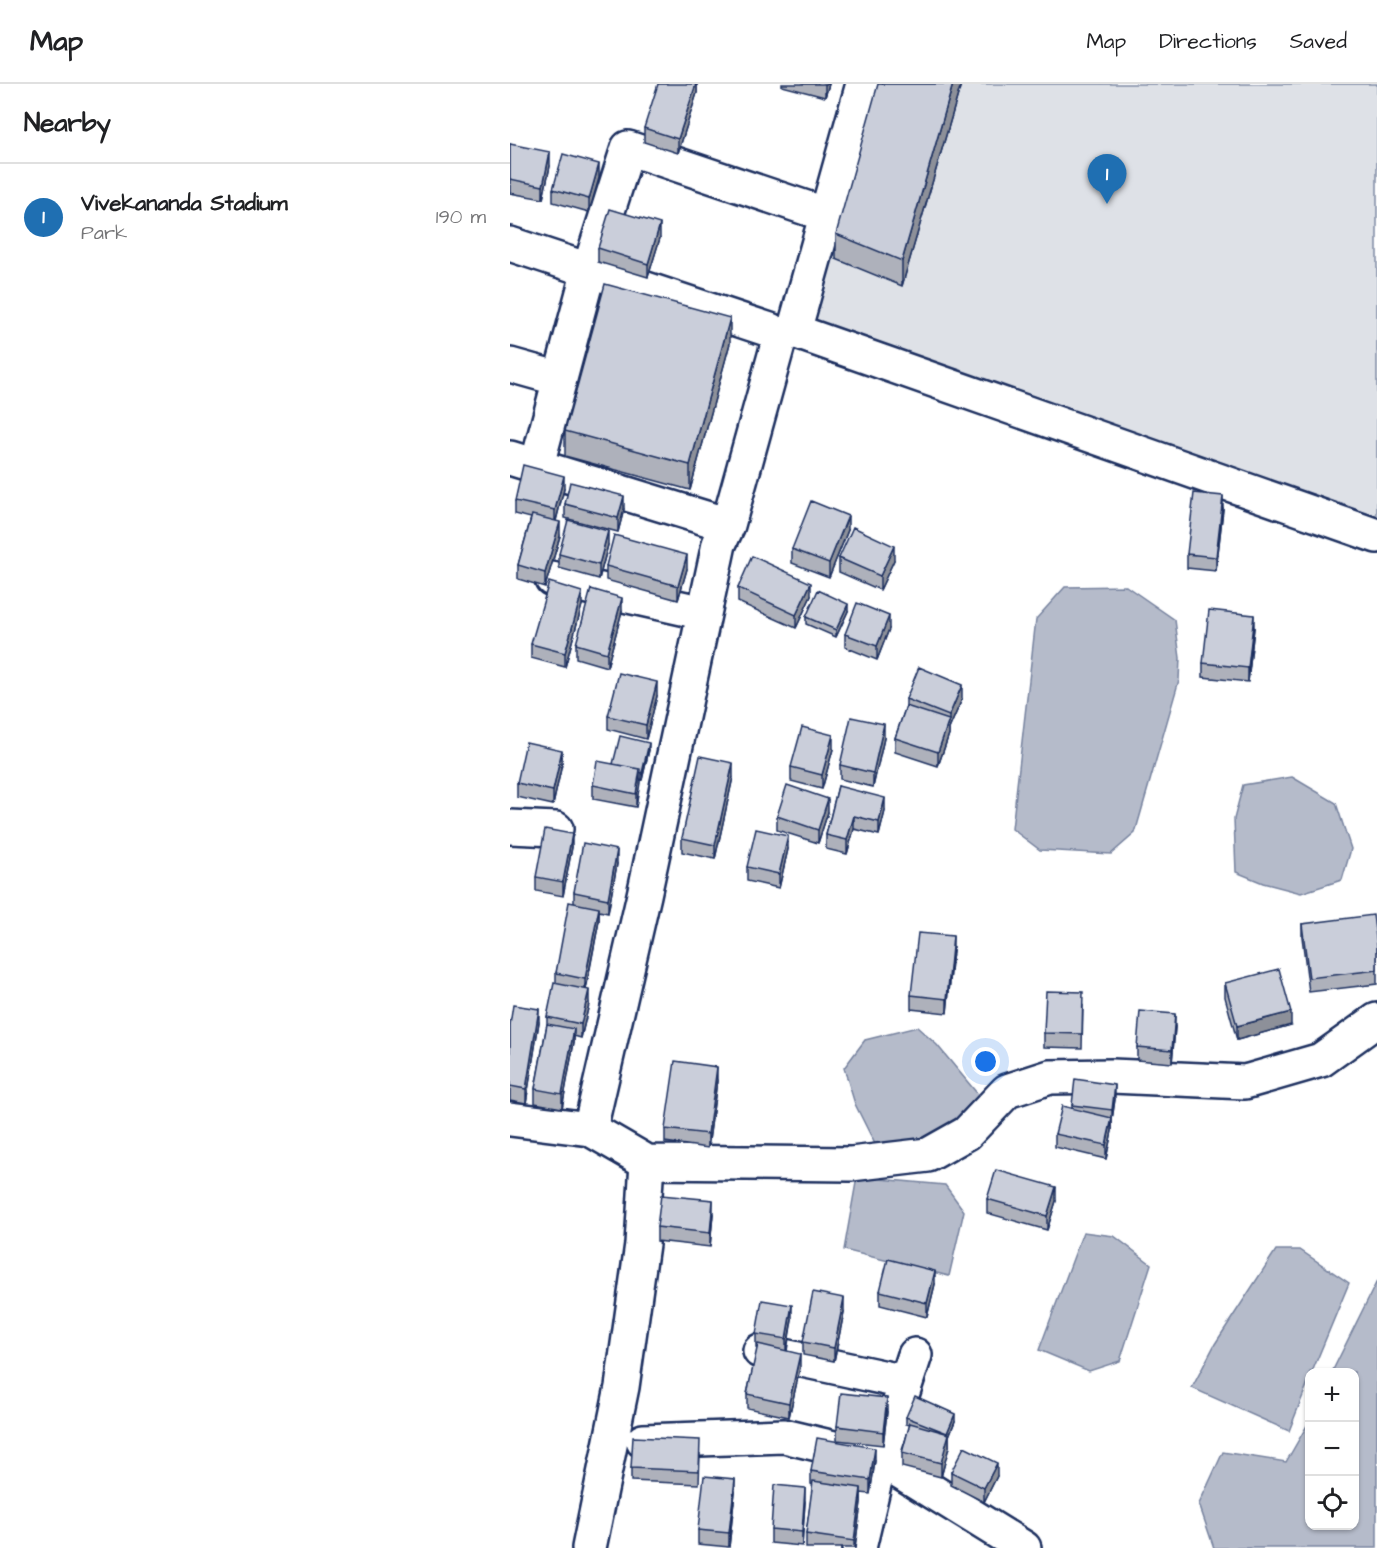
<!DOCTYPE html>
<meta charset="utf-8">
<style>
:root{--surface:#fff;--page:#f2f2f2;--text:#202124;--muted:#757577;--line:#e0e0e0;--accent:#1f6fb2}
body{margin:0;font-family:"Architects Daughter",sans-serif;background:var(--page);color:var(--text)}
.controls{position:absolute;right:18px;bottom:18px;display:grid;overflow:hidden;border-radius:12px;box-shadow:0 2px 4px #0004}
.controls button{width:54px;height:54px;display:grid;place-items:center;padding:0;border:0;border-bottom:2px solid var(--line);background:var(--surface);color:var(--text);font:30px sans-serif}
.you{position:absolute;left:476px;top:978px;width:21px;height:21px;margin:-15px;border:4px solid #fff;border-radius:50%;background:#1a73e8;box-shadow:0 0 0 9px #1a73e833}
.badge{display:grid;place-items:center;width:39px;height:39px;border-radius:50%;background:var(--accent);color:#fff;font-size:20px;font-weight:700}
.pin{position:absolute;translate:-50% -50px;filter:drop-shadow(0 2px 3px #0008)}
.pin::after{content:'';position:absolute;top:32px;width:21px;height:18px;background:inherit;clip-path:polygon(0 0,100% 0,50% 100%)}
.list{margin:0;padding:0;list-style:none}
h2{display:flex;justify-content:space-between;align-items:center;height:78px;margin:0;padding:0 24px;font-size:26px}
h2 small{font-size:20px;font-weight:400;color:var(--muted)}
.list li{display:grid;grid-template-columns:39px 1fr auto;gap:18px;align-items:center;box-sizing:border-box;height:108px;padding:0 24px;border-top:2px solid var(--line)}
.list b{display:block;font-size:22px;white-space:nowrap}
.list p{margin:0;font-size:20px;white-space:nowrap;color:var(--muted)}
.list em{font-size:20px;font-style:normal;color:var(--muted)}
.icon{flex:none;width:33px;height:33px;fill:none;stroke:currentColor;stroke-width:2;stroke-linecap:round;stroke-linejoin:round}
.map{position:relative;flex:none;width:867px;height:1464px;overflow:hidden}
header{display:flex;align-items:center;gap:36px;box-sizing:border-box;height:84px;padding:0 30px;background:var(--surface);border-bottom:2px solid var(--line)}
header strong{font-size:28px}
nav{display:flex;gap:33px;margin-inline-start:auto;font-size:21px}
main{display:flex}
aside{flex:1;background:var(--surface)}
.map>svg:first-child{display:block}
</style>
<header>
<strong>Map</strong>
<nav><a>Map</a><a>Directions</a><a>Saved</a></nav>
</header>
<main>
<aside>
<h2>Nearby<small></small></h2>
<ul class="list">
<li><span class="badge">1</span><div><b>Vivekananda Stadium</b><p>Park</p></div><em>190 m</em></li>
</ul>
</aside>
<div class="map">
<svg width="867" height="1464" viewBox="0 0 867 1464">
<rect width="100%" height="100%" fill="#fff"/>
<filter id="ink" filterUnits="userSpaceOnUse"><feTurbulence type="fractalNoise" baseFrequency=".0167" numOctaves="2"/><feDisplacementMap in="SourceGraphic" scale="12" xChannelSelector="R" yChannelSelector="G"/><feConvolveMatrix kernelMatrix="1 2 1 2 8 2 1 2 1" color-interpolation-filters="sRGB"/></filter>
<g filter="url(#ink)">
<path fill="#dee1e7" stroke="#7c88a2" stroke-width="1.5" d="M362,0H867V436L292,240Z"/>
<path fill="#b5bbca" stroke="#77839f" stroke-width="1.5" d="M616,502L665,536L670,574L669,596L625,749L601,770L530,766L502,745L526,535L555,503Z
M782,693L826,719L841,765L832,796L791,809L753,799L726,788L724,735L733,701Z
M407,943L427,961L471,1014L444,1039L418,1058L366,1062L345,1020L334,984L355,956Z
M347,1093L435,1101L454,1127L439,1192L334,1166Z
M573,1148L604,1152L641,1180L610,1277L579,1287L529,1266Z
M766,1166H790L839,1199L802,1288H800L799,1296L779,1347L682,1304L705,1260Z
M867,1197V1464H704L689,1420L713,1368L776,1378L799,1338L800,1442H844V1288H822Z"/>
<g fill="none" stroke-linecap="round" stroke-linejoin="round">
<g stroke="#1b2f5e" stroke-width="38">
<path id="street" d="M0,160L260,246L270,253
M284,247L867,452
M0,281L50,295
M0,374L218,441
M27,381L79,186L118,64L317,131
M42,495L194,529
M0,743L46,745
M0,1035L80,1045
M137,1078L341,1080L418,1071L457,1049L497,1007L540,993L602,992L735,998L811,976L867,936
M250,1267L395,1298
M133,1357L274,1352L370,1375L514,1464
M79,1464L112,1303L132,1160L137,1078L80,1045L134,811L209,460L218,441L270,253L284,247L353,0
M349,1464L370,1375L372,1372L405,1271"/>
</g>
<use href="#street" stroke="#fff" stroke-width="33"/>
</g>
<path fill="#aeb1bb" stroke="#1b2f5e" stroke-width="1.5" d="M187,0V9L168,69L134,58V44Z
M272,0H319L315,13L272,2Z
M451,0L392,202L326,175V150Z
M0,60L40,82L33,115L0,109Z
M89,94L79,128L43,118V105Z
M150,154L138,193L88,178V164Z
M220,259L180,406L55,372V347Z
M54,405L46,437L50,452L35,503L8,495V481L21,434L5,430V417Z
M55,420L114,425L108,448L55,434Z
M713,425L706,487L677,484V470Z
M338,446L319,493L282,479V465Z
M98,461L89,495L49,484V470Z
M329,474L384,476L370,506L329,488Z
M96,482L177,485L168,516L96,496Z
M228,504L301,512L286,544L228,518Z
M72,521L55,583L21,574V560Z
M112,527L97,583L66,574V560Z
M338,527L326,553L296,540V533Z
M744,544L738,598L693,593V579Z
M379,545L367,576L335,563V550Z
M147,612L136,655L98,645V632Z
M396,615H452L439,645V650L428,682L385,668V654L396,622Z
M374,654L363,703L330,695V681Z
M323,665L312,705L281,697V683Z
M139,666L132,696L130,695L126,723L83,715V701L103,680Z
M52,680L43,721L7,713V699Z
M223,693L205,775L172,768V754Z
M328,702L375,727L369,751L344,745L337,770L316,765V751Z
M318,728L308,759L267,746V732Z
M62,763L53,812L26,807V793Z
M278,765L269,804L237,797V783Z
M107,780L98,829L89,827V837L76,906L79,920L71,954L64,952V958L52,1024L25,1019V1005L37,940V933L46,899V889L64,819V808Z
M792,840L867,861V900L799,908L792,853Z
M443,866L437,929L401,925V911Z
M715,899L781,941L727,956L715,913Z
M573,922L572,964L534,963V949Z
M29,938L16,1019L0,1016V941Z
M665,943L662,979L627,976V963Z
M207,997L198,1064L155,1058V1045Z
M605,1015L602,1036V1047L596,1075L545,1063V1050L562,1024V1021Z
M477,1115L546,1117L537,1146L477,1129Z
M203,1130L200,1163L147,1157V1143Z
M425,1200L417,1233L370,1221V1207Z
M334,1228L324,1277L293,1271V1258Z
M282,1235L277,1267L290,1284L279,1333L237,1324V1310L248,1264H246V1250Z
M377,1328L373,1361L327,1356V1342Z
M396,1333L445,1337L439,1352V1363L431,1393L392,1383V1369L400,1341L396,1340Z
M190,1370L189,1400L121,1397V1384Z
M365,1377L360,1410L351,1409V1418L345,1464H296V1450L303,1401L301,1400V1387Z
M441,1388L487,1392L474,1418L441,1401Z
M225,1408L219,1463L188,1460V1446Z
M295,1418L292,1462L261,1459V1445Z"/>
<path fill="#8d9099" stroke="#1b2f5e" stroke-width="1.5" d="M186,0H187V9L168,69V55Z
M315,0H319L315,13Z
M443,0H451L392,202V177Z
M40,68V82L33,115V102Z
M89,80V94L79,128V115Z
M150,140V154L138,193V180Z
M220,234V259L180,406V381Z
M54,392V405L45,440V426Z
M114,412V425L108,448V434Z
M713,412V425L706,487V473Z
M338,432V446L319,493V479Z
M50,438V452L35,503V489Z
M98,447V461L89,495V481Z
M384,462V476L370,506V492Z
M177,471V485L168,516V502Z
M301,499V512L286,544V531Z
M72,508V521L55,583V569Z
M112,514V527L97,583V569Z
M338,520V527L326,553V546Z
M744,531V544L738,598V584Z
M379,532V545L367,576V562Z
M147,598V612L136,655V641Z
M452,601V615L439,645V650L428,682V668L439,636V632Z
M374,640V654L363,703V689Z
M323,651V665L312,705V691Z
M139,659V666L132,696V689Z
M52,666V680L43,721V707Z
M223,679V693L205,775V761Z
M130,685V699L126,723V710Z
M375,714V727L369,751V738Z
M318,715V728L308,759V746Z
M344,732V745L337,770V756Z
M62,750V763L53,812V798Z
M278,752V765L269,804V790Z
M107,766V780L98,829V815Z
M89,824V837L75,909V895Z
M443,852V866L437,929V915Z
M79,906V920L71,954V940Z
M29,925V938L16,1019V1005Z
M781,928V941L727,956V942Z
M665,930V943L662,979V966Z
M64,945V958L52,1024V1010Z
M207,983V997L198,1064V1050Z
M605,1001V1015L602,1036V1047L596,1075V1061L602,1036V1026Z
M546,1103V1117L537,1146V1132Z
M203,1116V1130L200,1163V1149Z
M425,1187V1200L417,1233V1219Z
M334,1214V1228L324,1277V1264Z
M282,1221V1235L276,1269V1255Z
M290,1270V1284L279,1333V1319Z
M377,1314V1328L373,1361V1348Z
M445,1330V1337L439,1352V1363L431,1393V1379L437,1349Z
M365,1364V1377L360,1410V1396Z
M487,1379V1392L474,1418V1404Z
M225,1395V1408L219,1463V1449Z
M295,1404V1418L292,1462V1448Z
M351,1404V1418L345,1464H344V1457Z"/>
<path fill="#caceda" stroke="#1b2f5e" stroke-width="1.5" d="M148,0H186L168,55L134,44Z
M368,0H443L392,177L326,150Z
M0,60L40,68L33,102L0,95Z
M53,70L89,80L79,115L43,105Z
M100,125L150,140L138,180L88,164Z
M95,200L220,234L180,381L55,347Z
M13,381L54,392L45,426L5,417Z
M60,398L114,412L108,434L55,420Z
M684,409L713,412L706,473L677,470Z
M301,417L338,432L319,479L282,465Z
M22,431L50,438L35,489L8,481Z
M58,436L98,447L89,481L49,470Z
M343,443L384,462L370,492L329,474Z
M104,451L177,471L168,502L96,482Z
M242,472L301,499L286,531L228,504Z
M39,498L72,508L55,569L21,560Z
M81,505L112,514L97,569L66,560Z
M308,506L338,520L326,546L296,533Z
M347,519L379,532L367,562L335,550Z
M699,526L744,531L738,584L693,579Z
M409,583L452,601L439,632L396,615Z
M109,589L147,598L136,641L98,632Z
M396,622L439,636L428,668L385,654Z
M341,633L374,640L363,689L330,681Z
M292,643L323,651L312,691L281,683Z
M110,652L139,659L132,689L130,688V685L103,680Z
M16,658L52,666L43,707L7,699Z
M190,672L223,679L205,761L172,754Z
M87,677L130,685L126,710L83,701Z
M277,701L318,715L308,746L267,732Z
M328,702L375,714L369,738L344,732L337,756L316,751Z
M35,745L62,750L53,798L26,793Z
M246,745L278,752L269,790L237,783Z
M73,759L107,766L98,815L64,808Z
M59,818L89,824L75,895L46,889Z
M863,831L867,861V886L799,894L792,840Z
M408,849L443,852L437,915L401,911Z
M769,885L781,928L727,942L715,899Z
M44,899L79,906L71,940L37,933Z
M536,907L573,908L572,950L534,949Z
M3,921L29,925L16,1005L0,1002V941Z
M630,927L665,930L662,966L627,963Z
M37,940L64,945L52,1010L25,1005Z
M165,977L207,983L198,1050L155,1045Z
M565,995L605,1001L602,1026L562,1021Z
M552,1022L602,1034L596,1061L545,1050Z
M486,1086L546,1103L537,1132L477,1115Z
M151,1111L203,1116L200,1149L147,1143Z
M378,1175L425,1187L417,1219L370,1207Z
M303,1208L334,1214L324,1264L293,1258Z
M252,1216L282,1221L276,1255L246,1250Z
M248,1260L290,1270L279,1319L237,1310Z
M331,1309L377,1314L373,1348L327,1342Z
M405,1312L445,1330L437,1349L396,1333Z
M400,1339L439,1350L431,1379L392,1369Z
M123,1353L190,1356L189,1387L121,1384Z
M307,1354L365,1364L360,1396L301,1387Z
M454,1363L487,1379L474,1404L441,1388Z
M194,1392L225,1395L219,1449L188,1446Z
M303,1397L351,1404L344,1457L296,1450Z
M264,1401L295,1404L292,1448L261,1445Z"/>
</g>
</svg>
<div class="controls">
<button>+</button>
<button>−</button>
<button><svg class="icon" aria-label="locate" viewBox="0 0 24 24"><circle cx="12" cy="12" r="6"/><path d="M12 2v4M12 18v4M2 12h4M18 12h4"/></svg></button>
</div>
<div class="you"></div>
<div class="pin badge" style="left:597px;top:120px">1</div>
</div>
</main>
